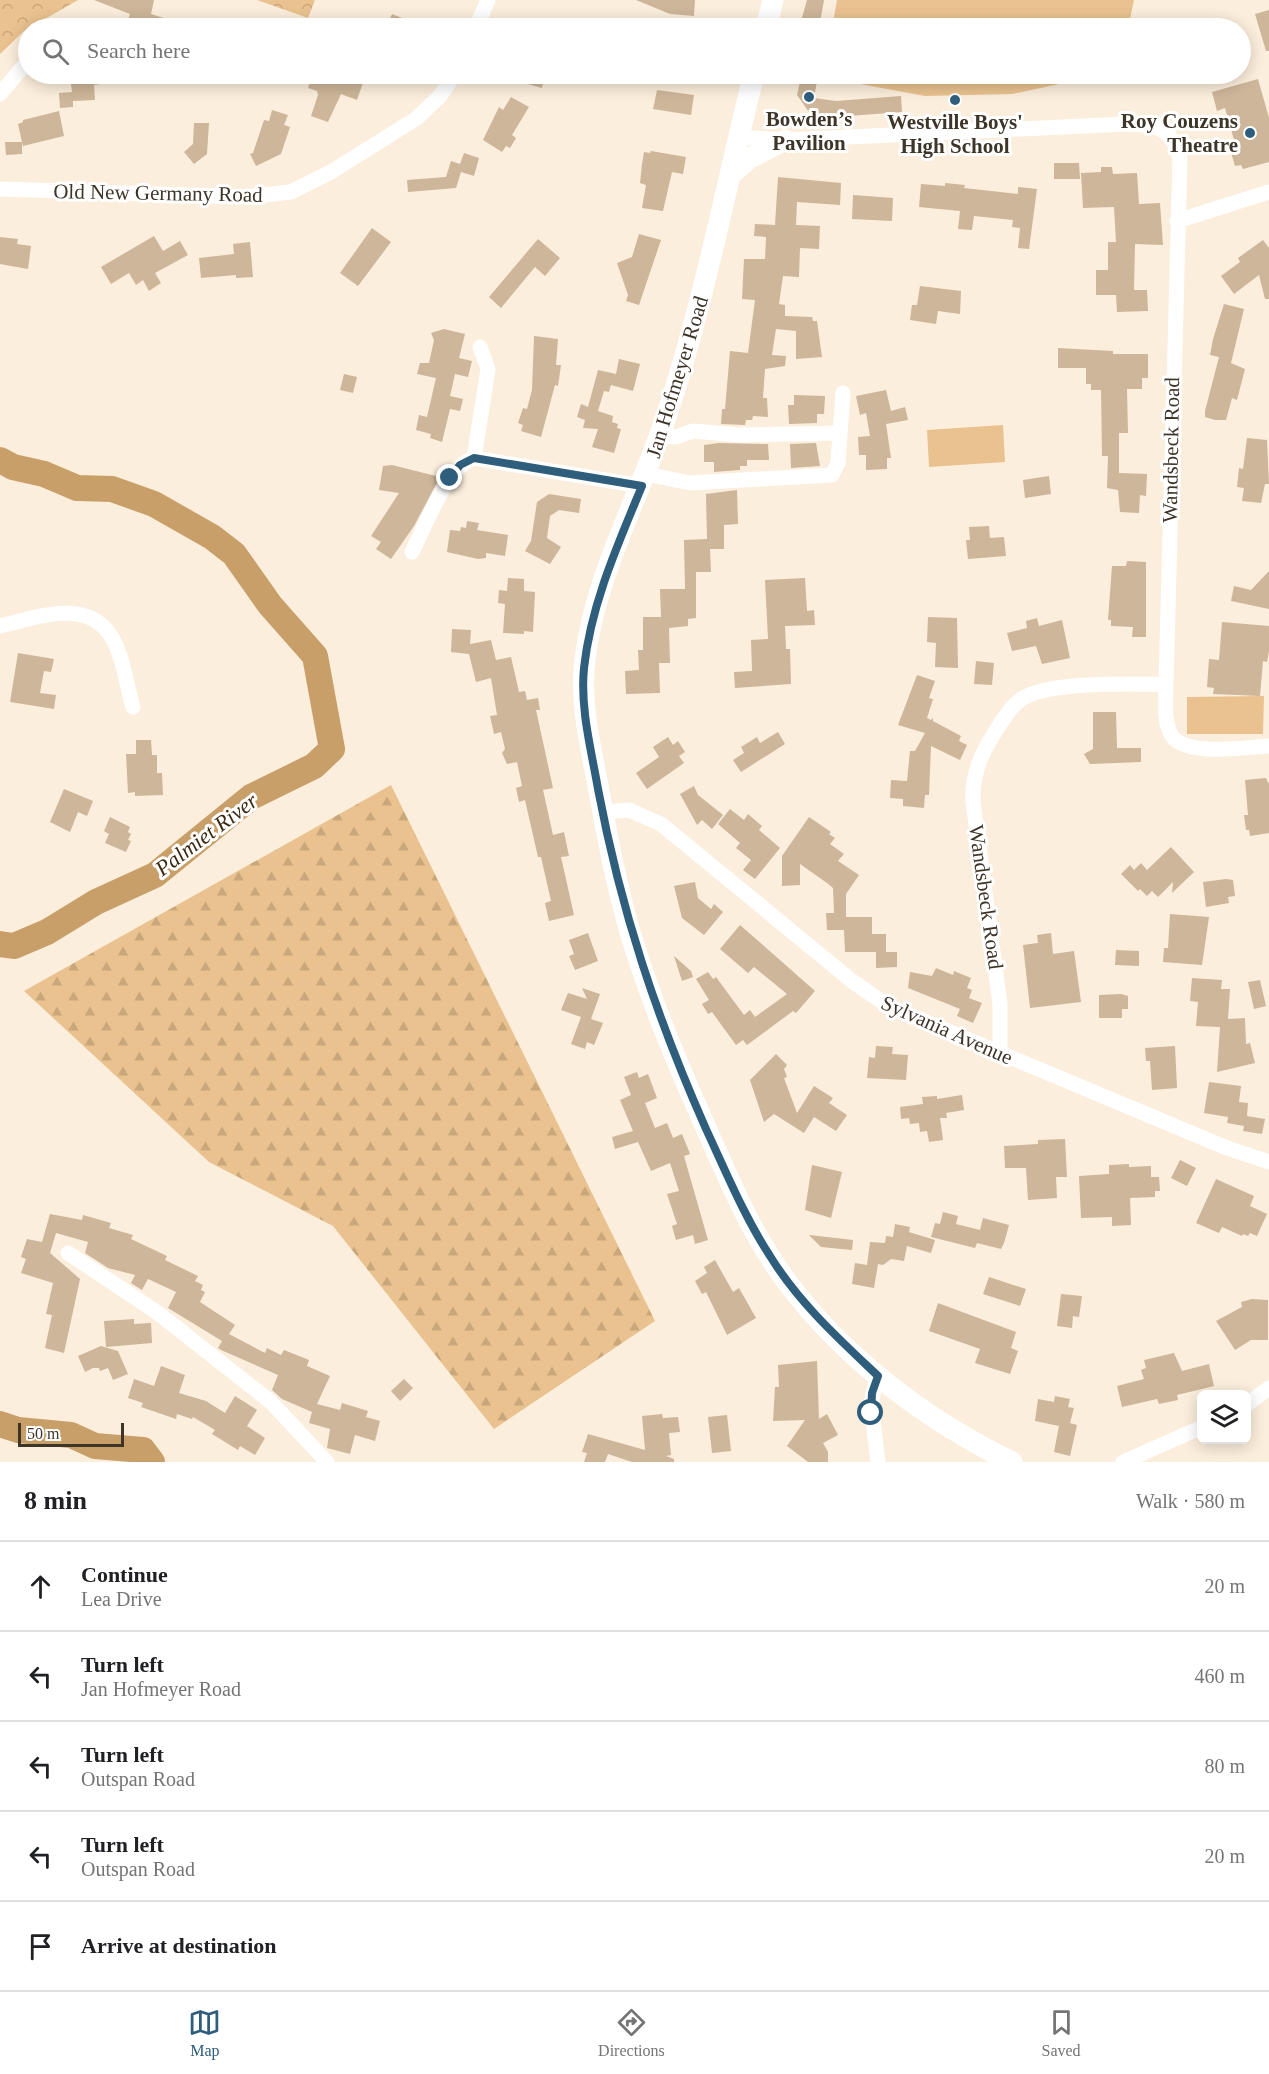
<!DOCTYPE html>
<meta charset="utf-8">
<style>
:root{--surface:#fff;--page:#f2f2f2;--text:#202124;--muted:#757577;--line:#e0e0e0;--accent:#2f5e7d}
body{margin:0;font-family:Georgia,serif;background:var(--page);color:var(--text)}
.controls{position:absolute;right:18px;bottom:18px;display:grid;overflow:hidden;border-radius:9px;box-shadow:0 3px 15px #0003}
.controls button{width:54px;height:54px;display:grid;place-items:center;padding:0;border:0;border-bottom:2px solid var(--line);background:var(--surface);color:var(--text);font:30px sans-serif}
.scale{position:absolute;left:18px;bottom:15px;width:106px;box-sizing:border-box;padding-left:6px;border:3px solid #3e3529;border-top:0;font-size:16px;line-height:21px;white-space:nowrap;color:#3e3529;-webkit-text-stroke:4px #fff;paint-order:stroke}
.stop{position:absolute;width:18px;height:18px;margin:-14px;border:4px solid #2f5e7d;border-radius:50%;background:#fff}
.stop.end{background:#2f5e7d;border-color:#fff;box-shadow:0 2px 6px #0008}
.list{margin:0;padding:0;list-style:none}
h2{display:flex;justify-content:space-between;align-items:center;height:78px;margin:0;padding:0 24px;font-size:26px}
h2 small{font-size:20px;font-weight:400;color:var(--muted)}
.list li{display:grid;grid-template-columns:39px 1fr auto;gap:18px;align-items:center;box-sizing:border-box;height:90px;padding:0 24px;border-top:2px solid var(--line)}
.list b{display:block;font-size:22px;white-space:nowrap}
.list p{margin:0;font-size:20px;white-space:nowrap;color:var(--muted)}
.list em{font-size:20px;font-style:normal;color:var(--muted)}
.icon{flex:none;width:33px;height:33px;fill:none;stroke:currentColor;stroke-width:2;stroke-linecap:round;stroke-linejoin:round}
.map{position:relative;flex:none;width:1269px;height:1462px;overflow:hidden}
.search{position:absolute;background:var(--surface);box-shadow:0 3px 15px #0003;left:18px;right:18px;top:18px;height:66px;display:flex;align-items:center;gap:15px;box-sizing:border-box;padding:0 21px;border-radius:33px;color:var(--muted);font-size:22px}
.sheet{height:528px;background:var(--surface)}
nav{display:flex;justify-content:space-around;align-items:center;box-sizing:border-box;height:84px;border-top:2px solid var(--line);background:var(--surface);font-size:16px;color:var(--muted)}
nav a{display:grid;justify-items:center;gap:3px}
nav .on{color:var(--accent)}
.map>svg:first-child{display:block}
</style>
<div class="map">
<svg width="1269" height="1462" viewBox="0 0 1269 1462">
<defs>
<pattern id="forest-firs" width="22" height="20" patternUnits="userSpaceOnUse" patternTransform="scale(1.5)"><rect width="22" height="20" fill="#e9c28f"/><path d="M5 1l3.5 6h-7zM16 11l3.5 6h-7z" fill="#c9a77b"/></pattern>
<pattern id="park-crowns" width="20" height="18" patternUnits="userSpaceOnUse" patternTransform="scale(1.5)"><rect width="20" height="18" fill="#e9c28f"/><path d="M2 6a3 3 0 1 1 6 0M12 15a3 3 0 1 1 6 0" fill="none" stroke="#c9a77b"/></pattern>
</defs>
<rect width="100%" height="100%" fill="#fceedc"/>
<path fill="#e9c28f" d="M837,0H1134L1128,28H832Z
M830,74H1106L1012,94L925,96L833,79Z
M1003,425L1005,462L929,467L927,430Z
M1264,696L1263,734H1187V697Z"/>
<path fill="url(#forest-firs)" d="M391,785L655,1321L494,1429L333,1226L209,1162L24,991Z"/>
<path fill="url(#park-crowns)" d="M0,0H78L24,31L0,54Z
M257,0H315L308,18Z"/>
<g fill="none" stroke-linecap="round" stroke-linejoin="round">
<path stroke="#c89f69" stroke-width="26" d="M0,460L13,467L44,474L77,488L112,489L154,504L212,537L234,554L270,605L315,656L332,749L314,766L251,797L155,875L96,902L47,932L14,946L0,944
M0,1424L18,1430L71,1435L95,1446L143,1450L152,1462"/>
</g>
<path fill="#cdb699" d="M94,0H154L151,14L167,19L164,28H125L130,14Z
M636,0H695L694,16L670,14Z
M807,0H824L819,28H799Z
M1269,10V51H1266L1255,14Z
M392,14L427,28H386Z
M73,74H100L101,84L94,85L95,100L73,101V97V107L60,108L59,93L72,92L70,76Z
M350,74H366L357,100L341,94L328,122L311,116L318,95L317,91L308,88L312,77L322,80L324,75L347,82Z
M526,74H545L542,88L524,83Z
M801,77L817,81L814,98L836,101L901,96L902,112L835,117L811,115L797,95Z
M1258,79L1269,118V162L1243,169L1241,165L1235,166L1230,149L1236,147L1225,108L1217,111L1212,92Z
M657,90L694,95L691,115L653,109Z
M511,97L529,107L512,135L516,138L510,148L506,146L502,152L483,140L499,107L503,110Z
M272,110L288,115L284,125L290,127L281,154L256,166L250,154L253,153L264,120L269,121Z
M59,111L64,136L23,146L22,142V154L6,155L5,142H22L18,124L23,122V120Z
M194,123H209L207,154L194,164L184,152L193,144Z
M651,151L686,157L683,174L672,172L663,211L642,208L646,185L640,183L642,164L644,152L650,153Z
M464,153L479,158L474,176L461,172L456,188L408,192L407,180L446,177L451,161L460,164Z
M1054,163H1079L1080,179H1054Z
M1101,167H1112L1113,174L1137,173L1139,204L1160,203L1163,245L1135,244L1134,290H1147L1148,311L1117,312L1116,295H1096V270H1108V242H1116L1114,207L1083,208L1081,173L1101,172Z
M778,177L841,183L840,205L797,202L796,225L820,226L819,249L800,248L799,277L783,276L779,304L785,305V316L812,317L813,321H817L822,357L796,359V331L776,329L772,355L786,356L785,366L765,369L763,398H767L768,417L753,416L752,420H746L745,425L721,424L722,409H725L730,351L748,353L755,300L742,299L744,259H765L766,237L754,236L755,224L775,225Z
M945,183L965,185L964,188L1018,194V187L1037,189L1029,249L1018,248L1020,228L1012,227L1013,220L974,216L972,230L958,229L960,211L919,207L921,184L945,186Z
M853,195L893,198L892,221L852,219Z
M372,228L391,242L358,286L340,273Z
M639,234L661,240L639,305L626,301L628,295L617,263L632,257Z
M154,236L163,251L180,241L188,255L155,273L161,283L149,291L143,280L136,285L129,273L111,284L101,267Z
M0,237L18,239L17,244L31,246L28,269L0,264Z
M538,239L560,258L545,276L535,267L501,308L489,297Z
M1263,240L1269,248V299H1265L1259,275L1234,294L1221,276L1240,262L1238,258Z
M250,242L253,277L236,278V275L201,278L199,258L234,254L233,244Z
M920,286L961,291L960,314L938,311L936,324L910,320L912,305H917Z
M1224,304L1244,309L1231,363L1245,369L1237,400L1232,398L1226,420H1215L1205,417V411L1219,357L1210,355L1213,339Z
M444,329L465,334L459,358L472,361L468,377L455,374L450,396L463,399L460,411L450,409L442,442L430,438L431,434L416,430L419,415L427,417L436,378L417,374L420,363H429L434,340L431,333Z
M534,336L558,339L556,365H561L558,386L555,385L541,437L521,431L523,425L518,423L523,408L527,409L532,390Z
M1058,348L1113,351V354H1148V378H1142V389H1127L1128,433H1119V473L1147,474L1146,496L1140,495L1139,513L1120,512L1118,490L1107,488L1108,456H1102L1101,390H1091V384H1086V368H1058Z
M619,359L640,364L633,391L611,385L609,392L604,391L598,411L613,416L612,422L618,424L617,428L621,429L614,453L592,447L598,429L583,428L585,420L577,417L581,404L588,407L598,370L616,374Z
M344,374L357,377L353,393L340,390Z
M886,390L891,411L905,407L908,420L886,424L891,458H887V469L866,470V455H859L858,437L870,436L866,413L860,415L856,396Z
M794,395L825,396L824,414H817V423L789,424L788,405H794Z
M1247,438L1267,440L1269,484H1265L1261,503L1242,501L1244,488L1237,487L1239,468L1243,469Z
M719,443L768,444L769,460H747V466H740V470L714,472V462H704V445Z
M816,443L820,466L791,468L790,444Z
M392,465L440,477L414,526L391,559L376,549L381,542L371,536L399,493L379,490L383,466Z
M1049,476L1051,494L1025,498L1023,480Z
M737,490L738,524L724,525V549H710L711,572H696V618L688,619V626L669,628L670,663H659L660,693L626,694L625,671L639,670L638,650H643V617H661L660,589H685L684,540L707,539L706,494Z
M549,494L581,499L579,513L559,510L550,516L547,538L561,547L550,564L525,551L531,541L537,502Z
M467,521L479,523L477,530L508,535L505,556L486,553V558L478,559L447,552L450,530L460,531L461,527L466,528Z
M989,526L990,538L1004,537L1006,556L968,559L966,540H970L969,527Z
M1127,561L1146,562V637H1132L1133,627L1111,626V620H1108L1112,566H1126Z
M1269,571V609L1231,601L1234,586L1251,590Z
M508,578L524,579V591L535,592L533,632L524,631V634L503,633L505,604L498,603L499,590L507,591Z
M805,578L807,611L814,610L815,625L785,626L786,649H790L791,684L735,688L734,672L752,671L751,640L768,639L765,580Z
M928,617L957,618L958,668L935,667L936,643L927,642Z
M1037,618L1039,626L1062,620L1070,658L1042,664L1036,646L1012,651L1007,633L1027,628L1026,621Z
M1222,622L1269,626V651L1267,662L1263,661L1260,696L1213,694L1214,688L1207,687L1209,659L1219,660Z
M452,629L471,630L470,644L491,640L496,660L511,657L519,692L525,691L527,700L538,698L540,710H536L553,788L543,790L553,835L564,832L569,856L561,857L574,915L549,921L545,903L551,901L541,857H538L525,800L519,802L516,788L522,786L517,762L507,764L502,753L505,749L501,732L494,734L490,716L497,715L491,678L476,682L469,654L451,652Z
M18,653L54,659L51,672L44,671L40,693L56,695L54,709L10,702Z
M976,661L994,663L992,685L974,684Z
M917,675L935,681L929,698L933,699L927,718L931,720L933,718V721L961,736L959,741L967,745L960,760L931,746L929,795H925L924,808L903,806V799L890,798L891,780L907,781L910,751H915L925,733L898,725Z
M1093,712H1116L1117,748H1141V762L1090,764L1084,754L1093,749Z
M778,732L785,744L741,772L733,760L744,753L741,747L757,737L760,743Z
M668,737L673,745L678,741L685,752L679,756L684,763L647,789L636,773L659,757L653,747Z
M136,740H151L152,755H157V773H162L163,795L135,796V792L128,793L126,754H136Z
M1266,778L1269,784V833L1250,836L1249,830H1246L1244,815H1248L1245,780Z
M694,786L698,795L723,815L712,829L702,820L697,825L680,794Z
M64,789L93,801L87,816L78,812L70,832L50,822Z
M730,809L744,820L748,814L762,826L759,830L780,848L755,879L743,870L751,860L736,848L740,843L718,824Z
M110,817L130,827L128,832L131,834L128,840L131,841L126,852L105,843L109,834L104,831Z
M809,817L831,832L829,834L835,838L830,844L844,854L838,861L859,875L846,894V917H872V934H886V952H897V967L876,968V952H845L844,930H827L826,913H834L833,888L827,883L800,864V885L782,886V856Z
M1171,847L1194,872L1172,893L1173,882L1158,897L1152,891L1147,896L1140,889L1138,891L1121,874L1130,865L1134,870L1141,863L1147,870Z
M1226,879L1233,880L1235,896L1228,897L1229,903L1206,907L1203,882Z
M695,882L698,898L711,909L714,904L723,912L704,935L682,918L674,886Z
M1170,914L1209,917L1202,965L1163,962L1164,948H1168Z
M740,925L815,991L796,1013L793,1011L747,1045L743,1040L736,1045L712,1012L708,1014L702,1004L709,1000L696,979L708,972L713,979L716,977L744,1015L750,1010L755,1017L787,994L754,967L748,973L720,949Z
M588,933L598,961L575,970L569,956L574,954L569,940Z
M1051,933L1053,954L1074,951L1081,1002L1030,1008L1023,945L1038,943L1037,935Z
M1116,950L1139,951V966L1115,965Z
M674,956L691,971L693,977L682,981Z
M936,968L953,975L954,971L971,978L967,988L972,990L969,998L982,1003L973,1023L957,1016L960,1009L908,988L910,972L932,976Z
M1192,978L1222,980L1221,989H1230L1228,1019L1245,1018L1246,1044L1250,1043L1255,1063L1217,1072L1220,1027L1196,1026L1198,1002L1190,1001Z
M1260,980L1266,1006L1254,1009L1248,982Z
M582,988L600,994L591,1019L603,1023L594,1045L587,1042L585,1049L571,1044L581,1017L561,1010L568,993L587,999Z
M1121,994L1128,996V1009H1122V1018H1099V995Z
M876,1046L893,1047L892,1054L908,1055L906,1080L867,1078L869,1057L875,1058Z
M1175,1046L1177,1088L1152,1090L1150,1061H1146L1145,1048Z
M776,1054L787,1065L784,1069L787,1077L784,1078L797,1113L814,1086L833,1098L829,1103L847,1115L836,1131L814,1117L804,1133L774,1114L764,1122L750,1080Z
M637,1072L639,1078L648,1074L657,1098L645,1103L655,1128L667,1123L673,1138L682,1134L690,1154L684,1156L708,1240L695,1244L693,1235L676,1240L672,1226L677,1224L667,1194L679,1191L670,1163L651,1171L638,1142L615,1149L612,1137L633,1131L620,1100L631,1095L624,1077Z
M1209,1082L1241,1086L1239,1102L1248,1103L1247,1116L1265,1119L1262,1134L1243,1131L1244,1126L1227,1123L1228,1117L1204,1113Z
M962,1095L964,1110L946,1113L947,1118H940L943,1140L929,1142L927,1131L920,1132L919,1123L910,1124L909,1118L901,1119L900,1107L923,1104L922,1097L937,1096V1099Z
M1065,1139L1067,1177H1056L1057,1198L1028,1200L1026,1168H1005L1004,1146L1038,1144V1140Z
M1180,1160L1196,1168L1187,1186L1171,1178Z
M1129,1164V1167L1151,1166V1177H1159L1160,1191H1155V1197L1130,1198L1131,1225L1112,1226V1217L1081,1218L1079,1176L1109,1174V1165Z
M812,1165L842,1172L831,1218L805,1210Z
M1216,1179L1254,1196L1250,1206L1267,1214L1257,1236L1250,1233L1248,1236L1243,1234L1242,1236L1222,1227L1219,1233L1196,1223Z
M943,1212L958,1216L956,1224L980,1230L983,1218L1009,1225L1004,1243L1001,1249L977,1243L975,1248L931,1237L935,1223L940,1224Z
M50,1214L82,1220L83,1215L111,1223L109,1228L133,1235L131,1239L167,1256L165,1260L198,1276L195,1281L203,1285L201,1290L205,1292L200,1302L235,1325L229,1334L265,1353L267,1348L281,1355L284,1350L309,1360L307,1366L330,1376L317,1404L340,1410L342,1403L368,1411L366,1417L380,1421L375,1441L355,1435L350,1454L327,1448L330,1429L309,1423L312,1412L282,1399L272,1390L278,1375L221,1350L218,1348L222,1341L168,1308L176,1292L148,1279L142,1290L131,1283L135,1275L108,1268L85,1253L88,1242L56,1233L50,1253L80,1279L64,1353L45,1348L52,1315L46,1314L53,1283L21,1273L26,1259L21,1257L27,1239L42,1242Z
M895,1224L910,1227L909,1232L935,1240L931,1253L907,1246L904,1261L891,1259L883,1265L878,1264L874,1288L852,1284L855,1263L867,1265L870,1242L885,1243L886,1236L893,1237Z
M809,1235L853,1240L852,1250L821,1247Z
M715,1260L733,1292L739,1288L756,1318L727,1335L706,1292L702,1294L695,1281L707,1273L704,1267Z
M989,1277L1026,1289L1020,1306L983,1294Z
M1061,1294L1082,1296L1079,1317L1073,1316L1072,1328L1057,1326Z
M1252,1299L1268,1300V1340H1251L1235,1350L1216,1321L1242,1307L1241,1302Z
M938,1303L1016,1332L1011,1348L1018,1351L1010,1374L975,1363L980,1349L929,1331Z
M134,1319V1324L151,1323L152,1343L106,1347L104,1321Z
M101,1346L118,1351L128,1374L113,1380L108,1368L100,1371L99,1368H93L85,1372L78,1356Z
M1174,1353L1182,1371L1209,1364L1214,1386L1177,1395L1178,1400L1159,1404L1157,1399L1122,1407L1117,1386L1144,1379L1141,1370L1146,1368L1144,1360Z
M817,1361L819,1419L827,1414L838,1435L823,1443L828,1452V1462H808L787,1446L805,1420L773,1421L775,1387H779L778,1365Z
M161,1366L185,1375L179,1393L206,1401L225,1413L235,1396L257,1410L247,1426L265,1438L255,1455L240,1446L238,1450L212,1434L215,1430L193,1417L192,1419L177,1414L176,1419L141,1407L143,1403L128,1398L134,1379L154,1386Z
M404,1379L413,1388L400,1401L391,1391Z
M1055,1396L1070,1399L1068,1407L1074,1408L1070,1423L1077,1425L1070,1456L1054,1452L1059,1426L1035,1421L1038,1399L1054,1402Z
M662,1414L663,1418L678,1417L680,1432L669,1433L671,1455L666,1456L674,1459V1462H632L608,1454L605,1462H584L587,1453L582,1452L588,1434L645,1450L642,1416Z
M727,1415L731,1451L712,1453L708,1417Z"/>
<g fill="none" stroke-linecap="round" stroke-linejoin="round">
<path stroke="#fff" stroke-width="15" d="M476,28L488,0
M0,94L28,61
M738,137L785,140L1127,124C1157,125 1172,127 1180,159L1166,684C1131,685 1047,680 1020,700C1008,710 1000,724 992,737C979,757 972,778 973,802L1000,1004V1054
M0,189L246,197L291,192L331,172L417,118L440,96L455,74
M1177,221L1269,192
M660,436L676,437L693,431L739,435L839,433
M474,458L488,369L480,347
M646,474L690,483L832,475L838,463L843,393
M412,552C425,527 447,466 474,458L641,486
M0,626C36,618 86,597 111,636C122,652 127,687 133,707
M1166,684C1166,700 1163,722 1172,736C1187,757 1246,747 1269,746
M603,812L629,810L661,824L852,981L888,1006L1227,1148L1269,1162
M68,1253L158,1313L271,1402L327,1462
M877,1376L871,1404L878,1462
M1246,1405L1269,1388
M1123,1462L1202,1427"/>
<path stroke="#fff" stroke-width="21" d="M766,28L773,0
M754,74C726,185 705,298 669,408C642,494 592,578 584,669C581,709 591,747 598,786C607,835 616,884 630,932C651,1002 680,1070 710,1137C732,1187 754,1238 787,1282C845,1359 926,1420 1012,1462
M730,175L750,158L785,140"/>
</g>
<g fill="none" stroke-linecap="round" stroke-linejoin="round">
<path stroke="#2f5e7d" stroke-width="8" d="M450,478L460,465L474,458L642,486C618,544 591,604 584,668C580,708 591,749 598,789C621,911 656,1016 706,1129C726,1172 744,1216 770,1256C799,1303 839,1339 878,1376L872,1393L871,1413"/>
</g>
<g fill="#2f5e7d" stroke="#fff" stroke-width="2">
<circle cx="809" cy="97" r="6"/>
<circle cx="955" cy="100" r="6"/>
<circle cx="1250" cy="133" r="6"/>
</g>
<g text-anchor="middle" stroke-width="6" stroke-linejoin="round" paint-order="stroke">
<g font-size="21" font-weight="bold" fill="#3e3529" stroke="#fff">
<text x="809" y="126">Bowden’s<tspan x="809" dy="24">Pavilion</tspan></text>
<text x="1238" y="128" text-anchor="end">Roy Couzens<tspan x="1238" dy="24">Theatre</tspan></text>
<text x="955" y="129">Westville Boys'<tspan x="955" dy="24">High School</tspan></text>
</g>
<g font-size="21" fill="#3e3529" stroke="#fff">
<text transform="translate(158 193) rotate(1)" y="7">Old New Germany Road</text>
<text transform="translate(677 377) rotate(-73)" y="7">Jan Hofmeyer Road</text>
<text transform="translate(1171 450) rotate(-89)" y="7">Wandsbeck Road</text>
<text transform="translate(986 897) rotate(82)" y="7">Wandsbeck Road</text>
<text transform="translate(947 1030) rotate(24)" y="7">Sylvania Avenue</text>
</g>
<g font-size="22" font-style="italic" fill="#3a2910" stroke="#fff">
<text transform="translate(206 834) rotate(-37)" y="8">Palmiet River</text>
</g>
</g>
</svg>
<div class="controls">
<button><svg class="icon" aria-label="layers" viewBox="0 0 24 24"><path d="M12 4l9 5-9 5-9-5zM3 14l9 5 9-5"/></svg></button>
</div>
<div class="scale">50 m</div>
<div class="stop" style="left:871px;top:1413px"></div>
<div class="stop end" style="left:450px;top:478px"></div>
<div class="search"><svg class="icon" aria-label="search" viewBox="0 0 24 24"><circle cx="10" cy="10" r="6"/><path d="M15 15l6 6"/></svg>Search here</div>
</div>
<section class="sheet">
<h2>8 min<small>Walk · 580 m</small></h2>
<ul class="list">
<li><svg class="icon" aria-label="ahead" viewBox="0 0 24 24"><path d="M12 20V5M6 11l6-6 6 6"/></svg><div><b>Continue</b><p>Lea Drive</p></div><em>20 m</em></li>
<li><svg class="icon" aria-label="left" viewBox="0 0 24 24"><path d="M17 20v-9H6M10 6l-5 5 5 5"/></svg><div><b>Turn left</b><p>Jan Hofmeyer Road</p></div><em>460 m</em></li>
<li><svg class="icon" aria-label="left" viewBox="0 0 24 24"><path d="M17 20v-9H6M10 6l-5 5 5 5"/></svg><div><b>Turn left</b><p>Outspan Road</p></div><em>80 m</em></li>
<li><svg class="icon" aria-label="left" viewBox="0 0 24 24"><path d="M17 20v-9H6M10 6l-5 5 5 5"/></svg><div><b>Turn left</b><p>Outspan Road</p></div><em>20 m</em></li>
<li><svg class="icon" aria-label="arrive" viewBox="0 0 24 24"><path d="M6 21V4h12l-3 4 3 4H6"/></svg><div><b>Arrive at destination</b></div></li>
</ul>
</section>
<nav>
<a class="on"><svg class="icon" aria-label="map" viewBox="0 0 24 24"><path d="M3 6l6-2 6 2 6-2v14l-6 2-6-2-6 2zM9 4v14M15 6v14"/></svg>Map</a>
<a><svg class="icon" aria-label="directions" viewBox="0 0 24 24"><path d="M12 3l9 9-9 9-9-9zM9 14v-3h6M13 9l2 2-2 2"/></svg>Directions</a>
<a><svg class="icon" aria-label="saved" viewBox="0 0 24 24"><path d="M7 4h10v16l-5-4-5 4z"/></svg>Saved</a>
</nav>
